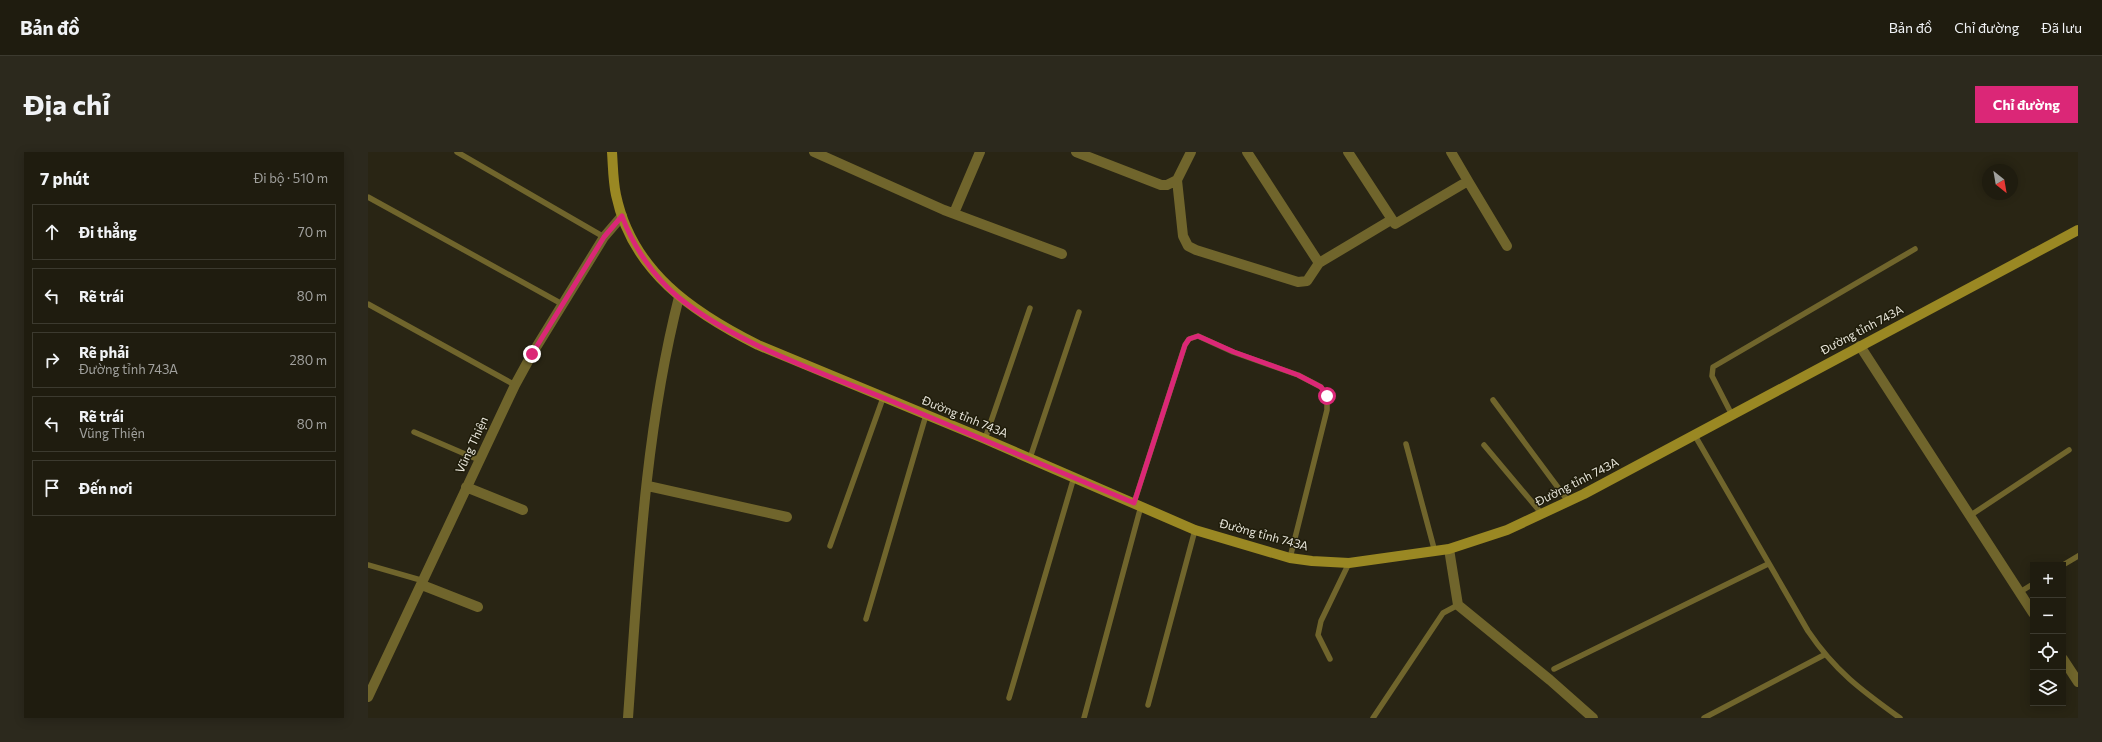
<!DOCTYPE html>
<html lang="vi">
<meta charset="utf-8">
<style>
:root{--surface:#1f1c0f;--page:#2c291d;--text:#f1f3f6;--muted:#a1a19e;--line:#3c3a2f;--accent:#db2777}
body{margin:0;font-family:Commissioner,sans-serif;background:var(--page);color:var(--text)}
.controls{position:absolute;right:12px;bottom:12px;display:grid;overflow:hidden;border-radius:0px;box-shadow:0 2px 10px #0003}
.controls button{width:36px;height:36px;display:grid;place-items:center;padding:0;border:0;border-bottom:1px solid var(--line);background:var(--surface);color:var(--text);font:20px sans-serif}
.compass{position:absolute;left:1614px;top:12px;width:36px;height:36px;border-radius:50%;background:var(--surface);box-shadow:0 2px 10px #0003;rotate:149deg}
.stop{position:absolute;width:12px;height:12px;margin:-9px;border:3px solid #db2777;border-radius:50%;background:#fff}
.stop.end{background:#db2777;border-color:#fff;box-shadow:0 1px 4px #0008}
.list{margin:0;padding:0;list-style:none}
h2{display:flex;justify-content:space-between;align-items:center;height:52px;margin:0;padding:0 16px;font-size:17px}
h2 small{font-size:13px;font-weight:400;color:var(--muted)}
.list li{display:grid;grid-template-columns:26px 1fr auto;gap:12px;align-items:center;box-sizing:border-box;height:56px;margin:0 8px 8px;padding:0 8px;border:1px solid var(--line);border-radius:0px}
.list b{display:block;font-size:15px;white-space:nowrap}
.list p{margin:0;font-size:13px;white-space:nowrap;color:var(--muted)}
.list em{font-size:13px;font-style:normal;color:var(--muted)}
.icon{flex:none;width:22px;height:22px;fill:none;stroke:currentColor;stroke-width:2;stroke-linecap:round;stroke-linejoin:round}
.map{position:relative;flex:none;width:1710px;height:566px;overflow:hidden;border-radius:0px}
header{display:flex;align-items:center;gap:24px;box-sizing:border-box;height:56px;padding:0 20px;background:var(--surface);border-bottom:1px solid var(--line)}
header strong{font-size:19px}
nav{display:flex;gap:22px;margin-inline-start:auto;font-size:14px}
.intro{display:flex;align-items:center;justify-content:space-between;box-sizing:border-box;height:96px;padding:0 24px}
h1{margin:0;font-size:28px}
.button{padding:10px 18px;border-radius:0px;background:var(--accent);color:#fff;font-size:14px;font-weight:700}
main{display:flex;gap:24px;padding:0 24px}
aside{flex:1;background:var(--surface);border-radius:0px;box-shadow:0 2px 10px #0003}
.map>svg:first-child{display:block}
</style>
<header>
<strong>Bản đồ</strong>
<nav><a>Bản đồ</a><a>Chỉ đường</a><a>Đã lưu</a></nav>
</header>
<div class="intro"><h1>Địa chỉ</h1><a class="button">Chỉ đường</a></div>
<main>
<aside>
<h2>7 phút<small>Đi bộ · 510 m</small></h2>
<ul class="list">
<li><svg class="icon" aria-label="ahead" viewBox="0 0 24 24"><path d="M12 20V5M6 11l6-6 6 6"/></svg><div><b>Đi thẳng</b></div><em>70 m</em></li>
<li><svg class="icon" aria-label="left" viewBox="0 0 24 24"><path d="M17 20v-9H6M10 6l-5 5 5 5"/></svg><div><b>Rẽ trái</b></div><em>80 m</em></li>
<li><svg class="icon" aria-label="right" viewBox="0 0 24 24"><path d="M7 20v-9h11M14 6l5 5-5 5"/></svg><div><b>Rẽ phải</b><p>Đường tỉnh 743A</p></div><em>280 m</em></li>
<li><svg class="icon" aria-label="left" viewBox="0 0 24 24"><path d="M17 20v-9H6M10 6l-5 5 5 5"/></svg><div><b>Rẽ trái</b><p>Vũng Thiện</p></div><em>80 m</em></li>
<li><svg class="icon" aria-label="arrive" viewBox="0 0 24 24"><path d="M6 21V4h12l-3 4 3 4H6"/></svg><div><b>Đến nơi</b></div></li>
</ul>
</aside>
<div class="map">
<svg width="1710" height="566" viewBox="0 0 1710 566">
<rect width="100%" height="100%" fill="#292514"/>
<g fill="none" stroke-linecap="round" stroke-linejoin="round">
<path stroke="#70652c" stroke-width="5.5" d="M89,0L236,85
M0,45L194,152
M0,152L147,233
M1125,248L1200,349
M1364,263L1344,224L1345,215L1547,97
M46,280L111,308
M1326,282L1440,479C1467,519 1493,538 1532,566
M617,287L662,156
M1038,292L1067,400
M1116,293L1174,362
M662,306L711,160
M766,351L817,193L821,187L830,184L865,200L930,223L953,235L959,244V258L922,406
M1603,363L1701,298
M462,394L515,246
M0,413L56,429
M1695,413L1710,404
M1652,440L1665,432
M498,467L558,263
M962,507L950,483L953,469L981,411
M1186,517L1400,412
M641,546L706,325
M780,553L827,378
M716,566L773,354
M1005,566L1075,461L1090,453
M1336,566L1456,503"/>
<path stroke="#70652c" stroke-width="10" d="M446,0L576,58L694,102
M708,0L793,33H799L809,28
M823,0L809,28L815,84L820,94L828,98L930,130L939,129L951,111L879,0
M980,0L1027,72L1100,29L1083,0
M1100,29L1139,94
M586,61L612,0
M951,111L1023,68
M1492,194L1665,461
M280,334L419,365
M98,335L155,358
M1081,397L1090,453L1182,528L1225,566
M54,433L110,455
M1695,507L1710,530
M0,545L147,233L164,202L236,85L254,64
M260,566C270,426 276,282 311,145"/>
<path stroke="#9a8823" stroke-width="10" d="M244,0C245,14 245,29 248,43C264,119 324,160 390,193L617,287L827,378L922,406L944,409L981,411L1081,397L1139,378L1216,342L1710,78"/>
</g>
<g fill="none" stroke-linecap="round" stroke-linejoin="round">
<path stroke="#db2777" stroke-width="5" d="M164,202L236,85L254,64C265,94 285,124 310,145C368,192 452,220 521,248C603,282 684,317 766,351L817,193L821,187L830,184L866,200L930,223L953,235L959,244"/>
</g>
<g text-anchor="middle" stroke-width="3" stroke-linejoin="round" paint-order="stroke">
<g font-size="12" fill="#e7e5da" stroke="#1f1c0a">
<text transform="translate(1494 178) rotate(-28)" y="4">Đường tỉnh 743A</text>
<text transform="translate(597 265) rotate(22)" y="4">Đường tỉnh 743A</text>
<text transform="translate(104 293) rotate(-65)" y="4">Vũng Thiện</text>
<text transform="translate(1209 330) rotate(-27)" y="4">Đường tỉnh 743A</text>
<text transform="translate(896 383) rotate(15)" y="4">Đường tỉnh 743A</text>
</g>
</g>
</svg>
<div class="controls">
<button>+</button>
<button>−</button>
<button><svg class="icon" aria-label="locate" viewBox="0 0 24 24"><circle cx="12" cy="12" r="6"/><path d="M12 2v4M12 18v4M2 12h4M18 12h4"/></svg></button>
<button><svg class="icon" aria-label="layers" viewBox="0 0 24 24"><path d="M12 4l9 5-9 5-9-5zM3 14l9 5 9-5"/></svg></button>
</div>
<svg class="compass" viewBox="-18 -18 36 36"><path d="M0-13l5 13h-10z" fill="#e53935"/><path d="M0 13l5-13h-10z" fill="#a1a19e"/></svg>
<div class="stop" style="left:959px;top:244px"></div>
<div class="stop end" style="left:164px;top:202px"></div>
</div>
</main>
